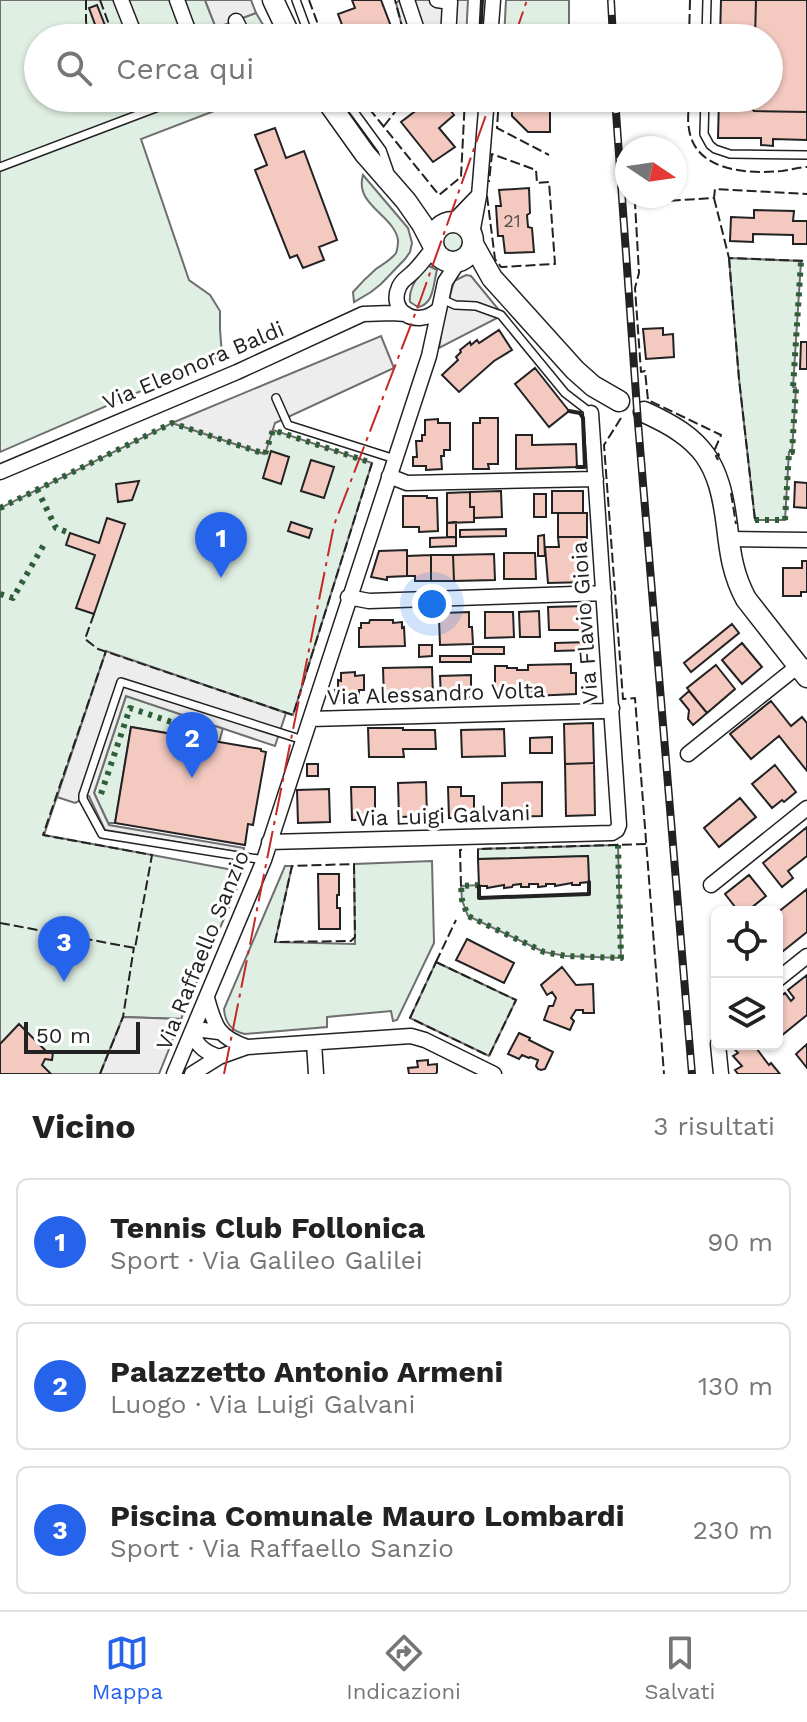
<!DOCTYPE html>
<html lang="it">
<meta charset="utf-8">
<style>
:root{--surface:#fff;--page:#f2f2f2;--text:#222;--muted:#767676;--line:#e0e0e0;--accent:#2563eb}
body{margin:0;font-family:"Work Sans",sans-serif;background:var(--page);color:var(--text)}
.controls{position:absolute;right:24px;bottom:24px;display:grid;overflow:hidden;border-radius:12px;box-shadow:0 2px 6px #0004}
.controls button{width:72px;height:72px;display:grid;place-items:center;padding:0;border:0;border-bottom:2px solid var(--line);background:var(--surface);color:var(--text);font:40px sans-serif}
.compass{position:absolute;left:615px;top:136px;width:72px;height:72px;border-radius:50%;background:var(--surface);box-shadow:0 2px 6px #0004;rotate:103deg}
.scale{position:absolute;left:24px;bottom:20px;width:116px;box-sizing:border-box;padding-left:8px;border:4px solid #222;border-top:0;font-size:22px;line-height:28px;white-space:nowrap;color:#222;-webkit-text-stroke:6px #fff;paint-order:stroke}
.you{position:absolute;left:432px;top:604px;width:28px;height:28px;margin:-20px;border:6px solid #fff;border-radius:50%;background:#1a73e8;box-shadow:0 0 0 12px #1a73e833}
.badge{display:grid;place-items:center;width:52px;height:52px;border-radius:50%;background:var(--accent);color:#fff;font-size:26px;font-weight:700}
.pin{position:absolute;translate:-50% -66px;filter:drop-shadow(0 2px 4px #0008)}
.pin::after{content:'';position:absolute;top:42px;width:28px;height:24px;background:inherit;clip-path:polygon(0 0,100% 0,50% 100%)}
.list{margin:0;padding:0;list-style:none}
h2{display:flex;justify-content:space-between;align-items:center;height:104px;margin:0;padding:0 32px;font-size:34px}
h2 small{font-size:26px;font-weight:400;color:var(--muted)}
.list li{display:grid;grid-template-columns:52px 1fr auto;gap:24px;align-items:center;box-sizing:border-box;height:128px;margin:0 16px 16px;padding:0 16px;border:2px solid var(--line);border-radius:12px}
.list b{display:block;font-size:30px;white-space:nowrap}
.list p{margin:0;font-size:26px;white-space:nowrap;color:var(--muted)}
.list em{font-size:26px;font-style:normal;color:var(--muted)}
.icon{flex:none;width:44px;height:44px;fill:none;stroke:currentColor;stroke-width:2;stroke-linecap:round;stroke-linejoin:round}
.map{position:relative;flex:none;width:807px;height:1074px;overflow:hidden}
.search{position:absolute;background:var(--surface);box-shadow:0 2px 6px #0004;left:24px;right:24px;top:24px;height:88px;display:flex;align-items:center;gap:20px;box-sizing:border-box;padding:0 28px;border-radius:44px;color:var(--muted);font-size:30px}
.sheet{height:536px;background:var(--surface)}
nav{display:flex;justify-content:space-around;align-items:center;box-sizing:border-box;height:112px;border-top:2px solid var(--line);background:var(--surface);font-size:22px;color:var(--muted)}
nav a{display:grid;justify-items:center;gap:4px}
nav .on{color:var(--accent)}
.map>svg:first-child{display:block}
</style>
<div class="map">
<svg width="807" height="1074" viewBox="0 0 807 1074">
<rect width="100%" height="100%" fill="#fff"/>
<path fill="#e0efe3" stroke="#6f6f6f" stroke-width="2" d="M0,0H205L216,28L256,13L271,38H38V98H248L141,139L189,280L210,295L220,311V329L222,356L0,452Z
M506,0H569V38H504Z
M363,175L408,228L412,243L410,252L405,259L381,284L371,292L354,302L353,292C360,284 368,276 376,269C383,264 391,260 396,253C398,248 398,245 398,240C394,215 354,205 363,175Z
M441 242a12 12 0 1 1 24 0a12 12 0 1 1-24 0Z
M729,258L801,261L793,387L796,388L792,452H789L785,520H755L739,379Z
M427,265L437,270C433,285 434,304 418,307L410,302C408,287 419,276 427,265Z
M172,423L264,454L273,430L372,463L293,715L106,652L44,835L244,872L181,1019L123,1017L100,1074H0V508Z
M126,696L223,728L219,742L131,727L115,823H108L94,793Z
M618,845L621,958L566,956L544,952L468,916L462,900L461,886L479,885V898L589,894L588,856L478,859V849Z
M432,861L434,943L397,1020L393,1021L391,1011L327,1017V1027L245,1034C231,1031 225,1023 224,1009L285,866H292L275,942L355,944L354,864Z
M436,962L516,1000L489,1056L410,1018Z"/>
<path fill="#ededed" stroke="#6f6f6f" stroke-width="2" d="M205,0H251L256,13L216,28Z
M400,0H468L466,38H409L404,34L396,3Z
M466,275L471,276L503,315L439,348L443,322L454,281Z
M381,336L394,368L275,423L265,454L172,423Z
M106,651L286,713L275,746L126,696L94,793L109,825L244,848L243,853L105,830L89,796L75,803L57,797Z
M123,1017L181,1019L159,1074H100Z"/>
<path fill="#f3c9c0" stroke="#222" stroke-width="2" d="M352,0H381L392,29L367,38H347L338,14L355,8Z
M721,0H807V140L773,139V146L761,145V138H718L719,98H769V38H720Z
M756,0H807V112L754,111L742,98H769V38H755Z
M97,5L110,38H100L89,8Z
M425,98H441L454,115L439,128L455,147L433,162L401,122L418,109L416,106Z
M515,98H550V132H528L512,116V106Z
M275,128L286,158L304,151L337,240L319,247L324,260L303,268L297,255L290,258L255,170L267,165L255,135Z
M529,188L530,213L527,215L528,227L532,228L534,252L505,253L503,236H498L496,206H501L499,190Z
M754,210L794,211L793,221H807V244H793V235L753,234V242L730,241L731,217L754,218Z
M663,328V335L673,334L674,357L646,359L643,329Z
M499,330L512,350L494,361L459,392L442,375L458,360L456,357L461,352L460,350L470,342L471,345L477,340L479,343Z
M801,342H807V369H800Z
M535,368L569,411L549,427L515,384Z
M480,418H498V464H488L489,469H473V423H480Z
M438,419V423H450V450H444V456H441L442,469L426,470V466H413V457H417L416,441H422V435H425V420Z
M516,435H532V445L576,444L577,467L516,469Z
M271,451L289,457L281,484L263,478Z
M311,460L334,467L324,498L301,491Z
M139,481L132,500L118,502L116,484Z
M795,482L807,483V508L794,507Z
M501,491L502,517L474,518V507H470V492Z
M552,491H583V513H552Z
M470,492V507H474V522L447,523V493Z
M534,494H546V517H534Z
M403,496H427V498H437L438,531L419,532V527H403Z
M558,513H587V537H558Z
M107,518L125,524L94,614L76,608L95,555L66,545L70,533L99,543Z
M291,522L312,529L309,538L288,531Z
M456,522V537H447V523Z
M506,529V536L460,537V530Z
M544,535L545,556H538V536Z
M456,537V546L430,547V538Z
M558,537H587L588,582L548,583L545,547H559Z
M407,550V576L387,577V580L371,577L379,551Z
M504,553H535L536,579H504Z
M494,554L495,580L454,581L453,555Z
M431,555V581H415V576H407V556Z
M431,555H453L454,581H431Z
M802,561H807V592H801V596H783V568H802Z
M585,606V630H549L548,607Z
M539,611L540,637H520L519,612Z
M469,612V627H472L473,644L440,645L439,619H443V613Z
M485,612H513L514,637L485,638Z
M370,620H393V623L402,622V628L404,627L405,646L359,647V628H361V623H369Z
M732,624L739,633L691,672L684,663Z
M589,642L590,650L555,651V643Z
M742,643L762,667L742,684L722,660Z
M419,645H432V656L419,657Z
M473,647H504V654H473Z
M440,656H471V662H440Z
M571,664V673H576V694L532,696V692H521V697L495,695V666H507V668H517V670H528V665Z
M716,665L735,689L707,713L687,688Z
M432,667L433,697L384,699L383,668Z
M355,672V676L364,675V690H359V699L336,700L335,690H338V680L341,681V673Z
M471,675V697H441L440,676Z
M689,691L707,713L693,725L688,719L689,710L680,699Z
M771,701L791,726L802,717L807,723V771L779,736L751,759L730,734Z
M593,723L594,763L565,764L564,724Z
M131,727L261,749V751L266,752L253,825L248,824L245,845L115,823Z
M368,728H403V730H435L436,749H403L404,757H369Z
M504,729L505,756L462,757L461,730Z
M552,737V753H530V738Z
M594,763L595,815L566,816L565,764Z
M307,764H318V776H307Z
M775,765L796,792L784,802L782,800L772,808L752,784Z
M426,782L427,816L399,817L398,783Z
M542,782V816L502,817V783Z
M351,787H375V820H352Z
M448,787H461V796H474V818H449Z
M329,789L330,822L298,823L297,790Z
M740,798L756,817L719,847L704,828Z
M807,827V856L788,871L793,878L782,887L763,863Z
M588,856L589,882L580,883V885H572V883L555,886V884H546V886L538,887V884H529V887H521V884L513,885L512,887L504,888V885L487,888V886H479L478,859Z
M318,874H339V895H337V908H340V929H319Z
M749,875L766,896L746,912H739L725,894Z
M807,889V932L777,956V913Z
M467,939L514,963L504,983L456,960Z
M562,967L576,985L593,984L594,1013H583V1010H576L571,1018L574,1021L570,1030L544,1020L549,1006H553L556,998L552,992L547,995L541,985Z
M807,975V1015L781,1036L777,1031V999L785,993L791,1001L794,998L788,990Z
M19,1024L46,1051L53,1052L52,1060L45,1059L42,1065L51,1074H0V1044Z
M519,1033L530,1038L529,1040L553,1052L545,1069L541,1070L538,1069L536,1066L538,1060L530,1057L529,1058L522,1055L519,1059L508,1054Z
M733,1044H753L769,1065L771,1063L780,1074H738L735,1070L742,1066L733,1056L738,1053L731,1045Z
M807,1044V1068L796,1054Z
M428,1060V1065L437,1064V1072L436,1074H409L408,1068L418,1067L417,1061Z"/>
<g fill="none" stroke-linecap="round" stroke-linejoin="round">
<g stroke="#222" stroke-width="10">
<path id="lane" d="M296,0L310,38
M706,38L707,0
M344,98L382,150L389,170
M705,98L704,134L710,145L715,149L730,154L807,155
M0,167L182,98
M442,299L455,305L476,306L501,315L565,393L591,413
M276,398L288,425L395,459
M264,860L102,834L83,799V795L121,682L303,740"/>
</g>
<g stroke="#222" stroke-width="17">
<path id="street" d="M121,0L136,38
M177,0L191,38
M407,0L418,33L425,38
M437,0L450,2L448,38
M222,38L241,31L236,21
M490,38L493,0
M454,221L478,196
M472,234L479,196L487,98
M434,248C426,256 420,266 412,273C407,278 402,280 399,287C388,311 416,329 438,310
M0,472L237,372L363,314L392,313L406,314
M389,476L407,483L596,479
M728,539L807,540
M348,597L369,601L604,593
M310,719L604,711L612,708
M688,754L798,666H804
M269,842L612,833L617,830L619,825L591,413
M711,885L807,808
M777,980L807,956
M207,998C215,1027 218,1037 247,1047
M314,1043L316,1074
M718,1044L721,1074
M219,1057C205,1052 198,1047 192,1033L203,1030L219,1032
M174,1074L264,860L429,356L445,282L458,262
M192,1074L219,1057L247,1047L411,1036L425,1040L494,1074"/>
</g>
<g stroke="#222" stroke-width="23">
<path id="secondary" d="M273,0L291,38
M325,98L365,154L406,201L422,224L433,245
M433 242a20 20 0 1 1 40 0a20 20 0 1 1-40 0Z
M473,244L492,278L575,370L593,386L619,401
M644,412C704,439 719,462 727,526C730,553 733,575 746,599L807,677"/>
</g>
<use href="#lane" stroke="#fff" stroke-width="7"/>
<use href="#street" stroke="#fff" stroke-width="14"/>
<use href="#secondary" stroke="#fff" stroke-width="20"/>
<g stroke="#222" stroke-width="8">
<path id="rail" d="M611,0L613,38
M615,98L638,423L692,1074"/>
</g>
<use href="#rail" stroke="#fff" stroke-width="5" stroke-dasharray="15" stroke-linecap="butt"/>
<path stroke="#2f5e38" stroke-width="6" stroke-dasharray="4 6" stroke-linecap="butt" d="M37,489L56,528L70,533
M0,508L172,423L265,454L273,430L372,463
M755,520H785L789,452H792L796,388H793L801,261
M0,594L13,598L46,541
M101,794L130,708L210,735
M479,885L461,886L462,900L468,916L544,952L566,956L621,958L618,845"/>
<path stroke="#222" stroke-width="2" stroke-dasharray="10 4" stroke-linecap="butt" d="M86,0V21L88,38
M100,0L114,38
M309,0L323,38
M394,38L404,34L395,0
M689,38L690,0
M366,98L363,101L439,195L461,177L465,98
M499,98L497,128L549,155
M689,98C689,108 687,119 689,129C695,172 749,174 782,171C791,170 799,167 807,167
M384,126L406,98
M487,196L495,259L501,267L555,264L549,182L537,183L536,170L492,154L489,182
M714,198L729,258L807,261
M729,258L739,379L755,520
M621,418L604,445L623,699L635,698L664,1074
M718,460L716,456L719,455L715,449L721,435L648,400L645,371L641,372L635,288L639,273L635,203L714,198L715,189L807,194
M731,493L736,524
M94,614L85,639L98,649L293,715L372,463
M478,859V849L646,844
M354,864L355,937L351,941L275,942L292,866Z
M461,886L460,850L466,849
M0,923L135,948L152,855L43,835L106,651
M436,962L516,1000L489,1056L410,1018Z
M436,962L456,920
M100,1074L123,1017L134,947"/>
<path stroke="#222" stroke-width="4" d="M480,38L482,0
M569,411L580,413L583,418L585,467H577
M479,886V898L589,894V882"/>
<path stroke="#c62828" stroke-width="2" stroke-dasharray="28 6 4 6" stroke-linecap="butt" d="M514,38L527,0
M224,1074L334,525L420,301L492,98"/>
</g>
<g text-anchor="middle" stroke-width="6" stroke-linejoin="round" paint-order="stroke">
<g font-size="18" fill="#564c4a">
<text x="512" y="227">21</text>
</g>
<g font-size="22" fill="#222" stroke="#fff">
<text transform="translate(193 365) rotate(-23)" y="8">Via Eleonora Baldi</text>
<text transform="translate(584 623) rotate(-94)" y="8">Via Flavio Gioia</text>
<text transform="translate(436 693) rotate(-2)" y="8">Via Alessandro Volta</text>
<text transform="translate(443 815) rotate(-2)" y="8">Via Luigi Galvani</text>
<text transform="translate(202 950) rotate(-68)" y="8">Via Raffaello Sanzio</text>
</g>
</g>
</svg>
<div class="controls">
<button><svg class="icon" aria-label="locate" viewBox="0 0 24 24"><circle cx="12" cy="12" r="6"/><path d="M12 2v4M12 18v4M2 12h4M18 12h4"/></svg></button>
<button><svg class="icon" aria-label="layers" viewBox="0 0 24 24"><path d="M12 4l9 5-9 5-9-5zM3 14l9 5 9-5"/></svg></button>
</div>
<svg class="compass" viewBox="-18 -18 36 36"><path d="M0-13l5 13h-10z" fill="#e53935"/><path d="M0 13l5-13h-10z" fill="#767676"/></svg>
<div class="scale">50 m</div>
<div class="you"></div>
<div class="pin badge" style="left:221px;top:578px">1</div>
<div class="pin badge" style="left:192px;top:778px">2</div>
<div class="pin badge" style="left:64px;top:982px">3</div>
<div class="search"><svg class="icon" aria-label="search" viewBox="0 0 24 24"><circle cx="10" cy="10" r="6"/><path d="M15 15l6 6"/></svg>Cerca qui</div>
</div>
<section class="sheet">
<h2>Vicino<small>3 risultati</small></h2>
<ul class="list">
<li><span class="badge">1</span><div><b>Tennis Club Follonica</b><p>Sport · Via Galileo Galilei</p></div><em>90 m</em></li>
<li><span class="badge">2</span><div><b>Palazzetto Antonio Armeni</b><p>Luogo · Via Luigi Galvani</p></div><em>130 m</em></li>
<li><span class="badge">3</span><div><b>Piscina Comunale Mauro Lombardi</b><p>Sport · Via Raffaello Sanzio</p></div><em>230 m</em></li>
</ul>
</section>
<nav>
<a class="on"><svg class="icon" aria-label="map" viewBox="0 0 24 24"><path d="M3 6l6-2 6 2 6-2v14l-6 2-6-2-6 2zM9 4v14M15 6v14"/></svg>Mappa</a>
<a><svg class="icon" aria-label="directions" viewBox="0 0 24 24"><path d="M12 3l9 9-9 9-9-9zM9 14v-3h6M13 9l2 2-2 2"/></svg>Indicazioni</a>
<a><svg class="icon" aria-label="saved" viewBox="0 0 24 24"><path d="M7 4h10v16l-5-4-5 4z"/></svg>Salvati</a>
</nav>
